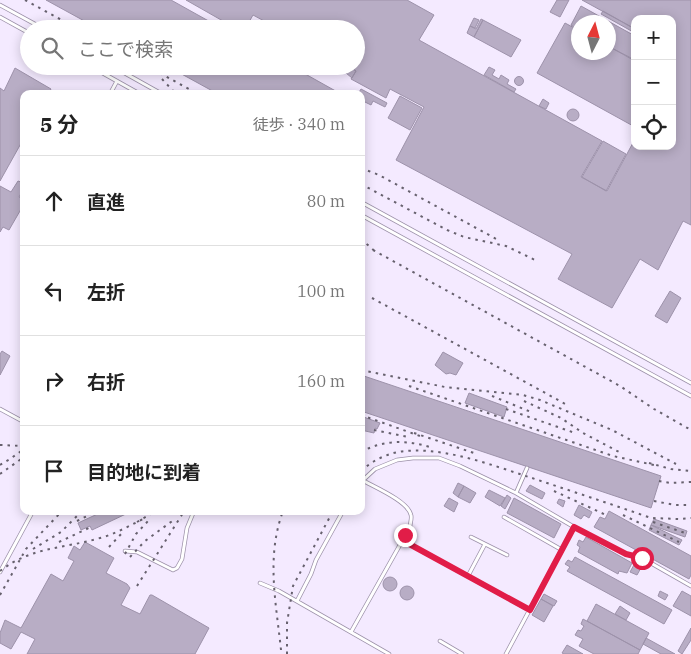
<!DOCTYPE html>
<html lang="ja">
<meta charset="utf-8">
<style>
:root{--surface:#fff;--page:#f6f6f6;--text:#222;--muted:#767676;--line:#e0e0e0}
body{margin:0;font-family:"IBM Plex Serif","Noto Sans JP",serif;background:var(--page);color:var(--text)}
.controls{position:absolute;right:15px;top:15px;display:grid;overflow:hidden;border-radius:10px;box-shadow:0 2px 12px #0003}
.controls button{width:45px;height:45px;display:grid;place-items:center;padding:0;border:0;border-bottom:1px solid var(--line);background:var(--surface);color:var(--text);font:25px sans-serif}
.compass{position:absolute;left:571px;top:15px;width:45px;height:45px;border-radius:50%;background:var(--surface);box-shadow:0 2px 12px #0003;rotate:6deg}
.stop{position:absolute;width:15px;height:15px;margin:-11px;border:4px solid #e11d48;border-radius:50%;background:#fff}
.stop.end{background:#e11d48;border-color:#fff;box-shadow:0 1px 5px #0008}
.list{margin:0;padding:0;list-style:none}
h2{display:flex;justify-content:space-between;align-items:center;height:65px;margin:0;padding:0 20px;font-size:21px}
h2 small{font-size:16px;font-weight:400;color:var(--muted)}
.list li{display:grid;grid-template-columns:32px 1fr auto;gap:15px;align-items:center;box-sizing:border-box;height:90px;padding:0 20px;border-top:1px solid var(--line)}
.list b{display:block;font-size:19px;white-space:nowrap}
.list em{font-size:16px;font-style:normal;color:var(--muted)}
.icon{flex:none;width:28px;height:28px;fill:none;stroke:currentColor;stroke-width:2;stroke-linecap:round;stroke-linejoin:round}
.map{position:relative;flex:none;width:691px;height:654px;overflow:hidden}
.search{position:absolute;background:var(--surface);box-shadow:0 2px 12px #0003;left:20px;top:20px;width:345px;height:55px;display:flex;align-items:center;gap:12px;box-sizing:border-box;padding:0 18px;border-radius:28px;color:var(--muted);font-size:19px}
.panel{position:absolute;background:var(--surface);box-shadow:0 2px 12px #0003;left:20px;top:90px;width:345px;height:425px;border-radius:10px}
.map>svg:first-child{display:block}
</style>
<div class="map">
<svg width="691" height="654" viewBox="0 0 691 654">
<rect width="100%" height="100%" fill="#f4eaff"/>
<path fill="#b8adc5" stroke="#9d92aa" d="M46,0H171L223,29H99Z
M186,0H407L434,15L419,40L602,141L581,177L607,191L635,139V146H672V19H635V29L582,0H691V225L683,221L658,270L640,259L612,308L558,279L572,254L396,160L424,107L390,89L386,98L351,79L356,71L348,66H356V29H279L253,15L245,29H237Z
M557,0H569L560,17L550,12Z
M581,6L635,36V51L631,58L608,46V22H578V30L571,25Z
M603,11L635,29V33L601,14Z
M474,18L479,20L475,28L470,26Z
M481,19L483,20L474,37L467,33L470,26L476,29Z
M483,20L521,40L511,57L474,37Z
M565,23L578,30V52H608V46L635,61V127L537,73Z
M167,66H291L341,94H218Z
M350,67L356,71L352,78L346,73Z
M489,67L495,70L492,75L499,79L501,75L509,80L507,84L516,89L514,92L484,75Z
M15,68L51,89L48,94H24V138L0,181V88L4,91Z
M514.5 81a4.5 4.5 0 1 1 9 0a4.5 4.5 0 1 1-9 0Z
M361,89L387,103L385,107L373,101L371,105L361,100V94H358Z
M400,96L422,108L410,130L388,118Z
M543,99L549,103L546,109L539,106Z
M567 115a6 6 0 1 1 12 0a6 6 0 1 1-12 0Z
M603,141L626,154L606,191L582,177Z
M18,181L24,183V188L19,197L24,200V204L9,230L3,227L0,232V186L11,192Z
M670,291L681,298L667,323L655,316Z
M2,351L10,356L0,375V354Z
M443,352L463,363L456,375L450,373L446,374L435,365Z
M361,375L661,476L651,508L361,411Z
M469,393L507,407L504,417L465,403Z
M361,416L380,423L377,429L375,428L374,433L361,430Z
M458,483L464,486L458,497L453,493Z
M530,485L545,493L542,499L526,491Z
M464,486L476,493L470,503L458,497Z
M489,490L505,498L500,506L485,497Z
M507,495L511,498L505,509L501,506Z
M449,498L458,503L454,512L444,506Z
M514,498L561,524L554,538L507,513Z
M559,499L565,501L563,507L557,503Z
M579,505L592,512L589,518L584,515L581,519L574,515Z
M104,511H127L128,513L92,530L90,526L81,530L78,523Z
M609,511L691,556V575L689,579L594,527L600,517L605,519Z
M654,519L687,531L685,537L651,525Z
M651,525L682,540L679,545L649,530Z
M586,537L632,563L627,573L619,571L618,574L578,552L580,547L577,545L579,540L583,542Z
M85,542L114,558L106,573L127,584L130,588L121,605L140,614L150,595H152L209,628L195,654H27L35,639L21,632L11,649L0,643V633L5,620L21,628L51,574L63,581L74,561L68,558L74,546L80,550Z
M575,557L672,610L664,624L567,571L570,567L565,564L568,560L572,562Z
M635,563L642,566L637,575L630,572Z
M383 584a7 7 0 1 1 14 0a7 7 0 1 1-14 0Z
M400 593a7 7 0 1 1 14 0a7 7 0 1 1-14 0Z
M660,591L668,595L665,600L658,596Z
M682,591L691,596V616L673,606Z
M544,594L557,601L554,606L541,599Z
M541,599L553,606L544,622L532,615Z
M596,604L649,633L640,650L587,621Z
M620,606L630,613L626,620L615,614Z
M583,619L640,650L638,654H594L579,646L583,639L575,635L578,630L581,631L584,626L581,624Z
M691,628V640L682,654L678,651Z
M646,638L675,654H661L643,644Z
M567,645L583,654H564L562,653Z"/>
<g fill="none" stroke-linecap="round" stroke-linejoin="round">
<g stroke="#9c91a9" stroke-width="4.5">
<path id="service" d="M0,5L44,29
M0,17L29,33
M90,66L140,94
M112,66L162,94
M110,94L117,81
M361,202L691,383
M361,215L691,396
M0,409L24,422
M361,482L375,469L397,460L413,458H439L460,466L516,493L574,527L626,554L642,558L691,586
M516,493L527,468
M504,517L562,550
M471,537L507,555
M402,540L529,610
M125,551L137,552L173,570L177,568L182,559L187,528L194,511
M0,572L33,511
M468,576L485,544
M260,583L279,591L389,654
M297,601L311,574L316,560L343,511
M351,632L410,527C410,523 412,519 411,515C408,501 374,487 362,480
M440,641L462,654
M506,654L574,527"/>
</g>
<use href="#service" stroke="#fff" stroke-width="3"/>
<path stroke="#67616e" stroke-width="2" stroke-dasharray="2.5 5" stroke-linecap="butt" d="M25,0L78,29
M147,66L198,94
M162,79L176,94
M361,168L379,175L500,241
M361,184L447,230L464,237L506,246L535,260
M361,239L378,254
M373,250L620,386L654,409L691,430
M372,298L569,406
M361,370L445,387L523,395L540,400L612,430L676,464
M409,386L613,456L654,465
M492,396L531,412
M524,401L561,418L583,433L621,453
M506,409L575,433
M361,415L420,436
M374,430L408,437
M414,433L474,453
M0,445L24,446
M361,452C385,439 408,440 433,448
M649,463L671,469L691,471
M0,465L10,459L24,449
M361,471C372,461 384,455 398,452C441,445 491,465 532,478C571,491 611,504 651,518L679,519L691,518
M0,474L24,457
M659,481L670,483L691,482
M554,491L606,515
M654,501L675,505H691
M623,515L679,542
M77,521L97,511
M137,522L156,511
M653,522L685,533
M59,542L91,527
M109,547L123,532
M33,549L61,532L82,511
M125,554L136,534L149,520
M130,557L145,541L175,519
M0,571C33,546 63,549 100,538C115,534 129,526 143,519
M137,586L183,513
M0,595L26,549L62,511
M281,650C276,602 266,557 283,511
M287,654V623L293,586L333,511"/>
</g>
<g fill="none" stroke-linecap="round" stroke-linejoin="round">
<path stroke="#e11d48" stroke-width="6" d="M405,535L402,540L530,610L574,527L626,554L642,558"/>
</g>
</svg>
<div class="controls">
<button>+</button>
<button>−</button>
<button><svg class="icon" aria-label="locate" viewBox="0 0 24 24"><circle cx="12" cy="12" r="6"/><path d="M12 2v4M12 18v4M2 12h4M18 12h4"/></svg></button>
</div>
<svg class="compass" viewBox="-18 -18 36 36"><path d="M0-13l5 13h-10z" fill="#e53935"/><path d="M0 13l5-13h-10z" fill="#767676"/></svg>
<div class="stop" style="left:642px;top:558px"></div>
<div class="stop end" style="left:405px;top:535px"></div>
<div class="search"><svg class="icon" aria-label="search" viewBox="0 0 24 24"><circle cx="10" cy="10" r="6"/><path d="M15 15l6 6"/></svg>ここで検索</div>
<section class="panel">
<h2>5 分<small>徒歩 · 340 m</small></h2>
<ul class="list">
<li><svg class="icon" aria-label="ahead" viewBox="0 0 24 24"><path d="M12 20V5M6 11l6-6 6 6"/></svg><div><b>直進</b></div><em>80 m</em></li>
<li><svg class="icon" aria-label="left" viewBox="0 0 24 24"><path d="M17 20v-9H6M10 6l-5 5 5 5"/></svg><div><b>左折</b></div><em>100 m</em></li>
<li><svg class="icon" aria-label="right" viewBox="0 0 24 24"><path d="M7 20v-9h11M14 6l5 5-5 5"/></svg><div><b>右折</b></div><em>160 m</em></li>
<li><svg class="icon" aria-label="arrive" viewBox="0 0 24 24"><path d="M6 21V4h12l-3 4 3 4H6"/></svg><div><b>目的地に到着</b></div></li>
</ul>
</section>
</div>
